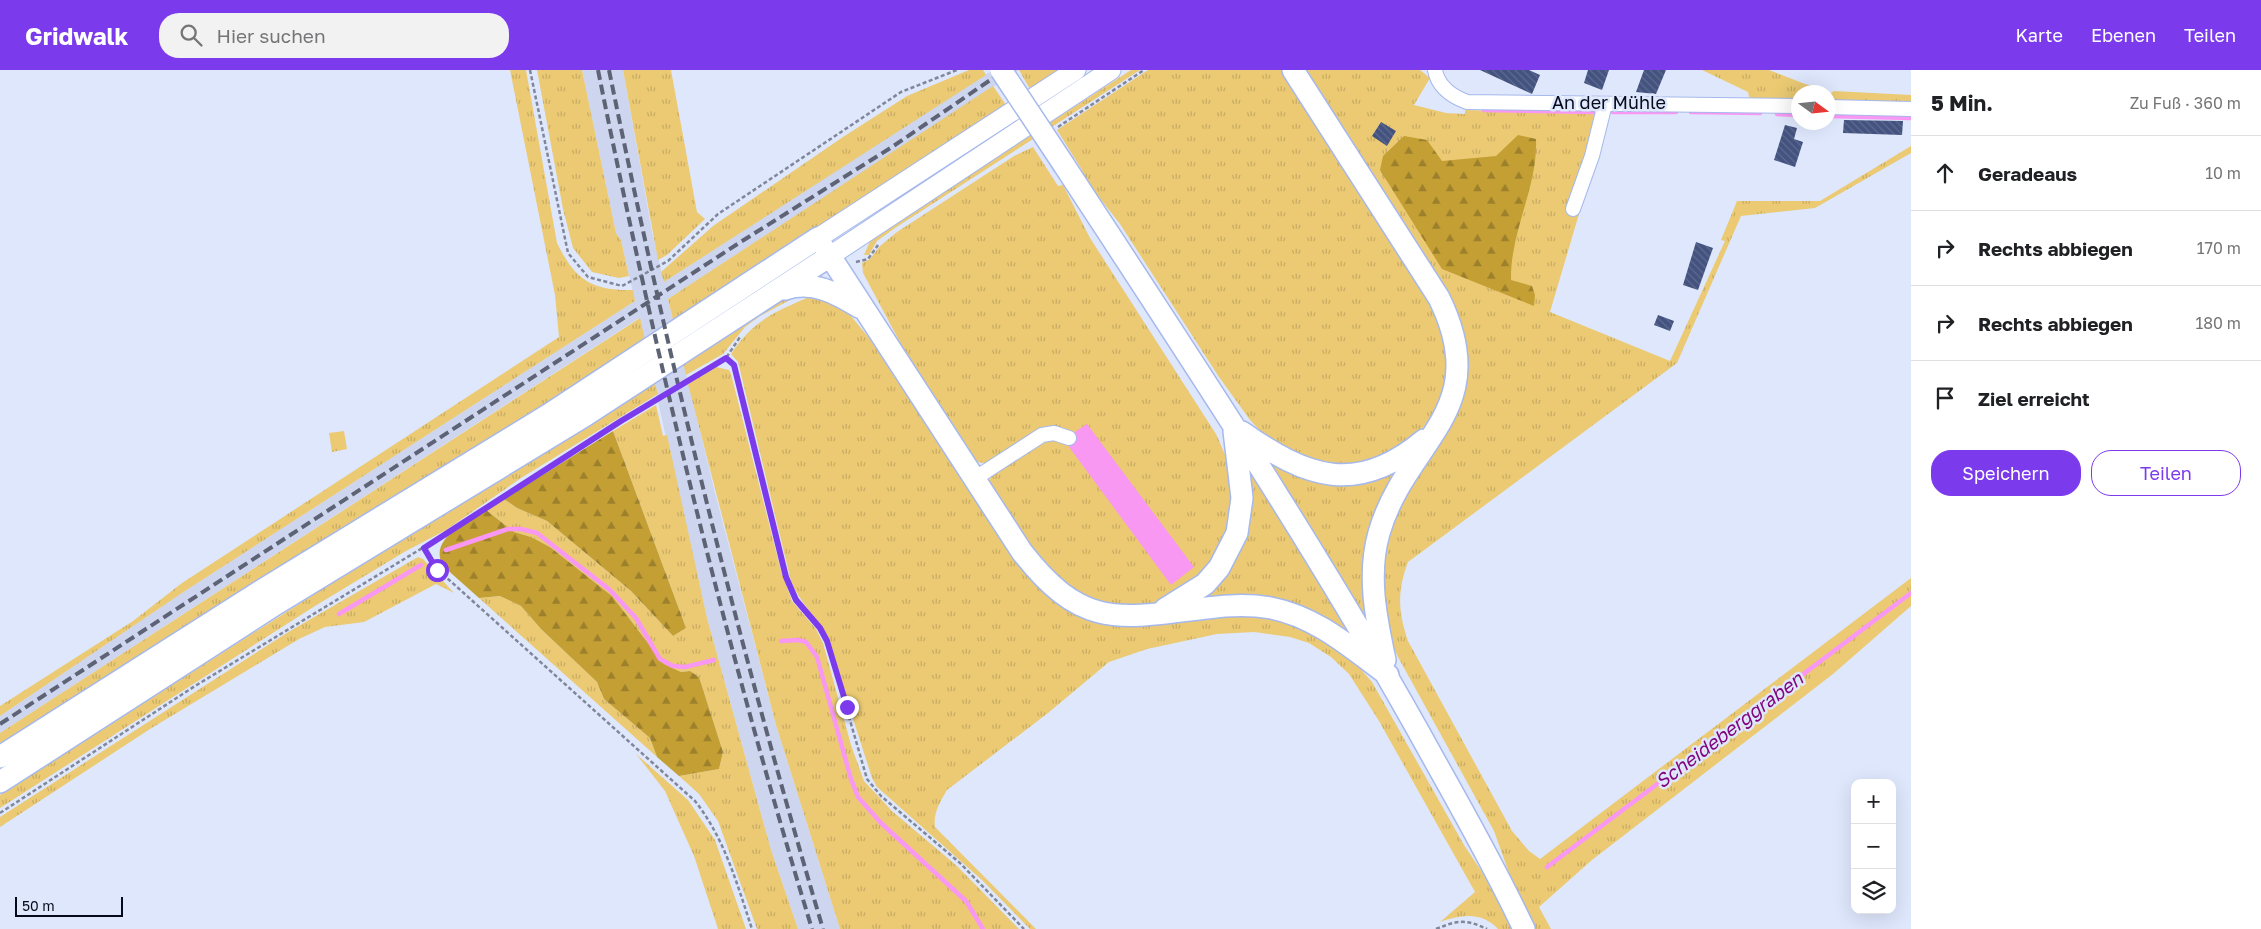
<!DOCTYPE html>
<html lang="de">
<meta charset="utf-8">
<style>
:root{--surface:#fff;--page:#f2f2f2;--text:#202124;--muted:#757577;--line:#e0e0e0;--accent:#7c3aed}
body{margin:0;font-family:"Golos Text",sans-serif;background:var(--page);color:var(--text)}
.controls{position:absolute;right:15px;bottom:15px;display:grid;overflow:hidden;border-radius:10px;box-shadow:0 5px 20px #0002}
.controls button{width:45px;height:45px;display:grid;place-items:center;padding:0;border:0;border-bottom:1px solid var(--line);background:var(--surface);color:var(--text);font:25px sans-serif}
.compass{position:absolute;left:1791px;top:15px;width:45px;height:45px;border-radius:50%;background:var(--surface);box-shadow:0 5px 20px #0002;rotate:105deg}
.scale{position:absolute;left:15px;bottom:12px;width:108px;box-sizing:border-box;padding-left:5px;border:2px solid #060a1b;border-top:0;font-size:14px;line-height:18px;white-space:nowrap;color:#060a1b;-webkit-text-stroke:4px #dee7fc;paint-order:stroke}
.stop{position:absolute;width:15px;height:15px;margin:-11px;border:4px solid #7c3aed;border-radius:50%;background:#fff}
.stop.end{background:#7c3aed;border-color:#fff;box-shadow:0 1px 5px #0008}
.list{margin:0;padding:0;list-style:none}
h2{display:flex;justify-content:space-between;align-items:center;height:65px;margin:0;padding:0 20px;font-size:21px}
h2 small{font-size:16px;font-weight:400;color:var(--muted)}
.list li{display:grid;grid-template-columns:32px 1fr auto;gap:15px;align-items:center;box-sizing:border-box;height:75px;padding:0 20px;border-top:1px solid var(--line)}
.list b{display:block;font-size:19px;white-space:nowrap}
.list em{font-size:16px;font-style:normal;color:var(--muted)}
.actions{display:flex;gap:10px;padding:15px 20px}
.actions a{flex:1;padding:11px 0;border:1px solid var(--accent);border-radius:20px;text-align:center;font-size:18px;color:var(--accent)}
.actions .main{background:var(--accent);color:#fff}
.icon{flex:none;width:28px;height:28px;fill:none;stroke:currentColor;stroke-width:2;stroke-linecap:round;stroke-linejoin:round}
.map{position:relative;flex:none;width:1911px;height:859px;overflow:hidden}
header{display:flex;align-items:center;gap:30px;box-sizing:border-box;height:70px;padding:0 25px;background:var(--accent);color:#fff}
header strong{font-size:24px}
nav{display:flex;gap:28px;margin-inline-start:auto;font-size:18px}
.search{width:350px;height:45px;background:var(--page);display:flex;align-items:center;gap:12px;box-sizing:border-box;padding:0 18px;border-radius:20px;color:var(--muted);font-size:19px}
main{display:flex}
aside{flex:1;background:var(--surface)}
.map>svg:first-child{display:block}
</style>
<header>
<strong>Gridwalk</strong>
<div class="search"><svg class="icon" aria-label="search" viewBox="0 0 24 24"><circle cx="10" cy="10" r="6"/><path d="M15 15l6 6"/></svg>Hier suchen</div>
<nav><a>Karte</a><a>Ebenen</a><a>Teilen</a></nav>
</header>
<main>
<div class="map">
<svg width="1911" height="859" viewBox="0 0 1911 859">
<defs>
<pattern id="grass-tufts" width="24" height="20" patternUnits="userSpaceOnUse" patternTransform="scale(1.25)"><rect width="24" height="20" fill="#ebca73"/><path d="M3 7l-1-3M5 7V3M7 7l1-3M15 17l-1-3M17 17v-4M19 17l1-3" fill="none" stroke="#c8ac63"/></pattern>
<pattern id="forest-firs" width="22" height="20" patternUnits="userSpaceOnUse" patternTransform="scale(1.25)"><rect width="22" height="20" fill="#c49f34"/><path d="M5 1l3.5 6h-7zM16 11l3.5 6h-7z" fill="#9d802b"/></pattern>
<pattern id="building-back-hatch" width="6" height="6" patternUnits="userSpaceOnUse" patternTransform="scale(1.25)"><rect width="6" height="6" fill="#43527f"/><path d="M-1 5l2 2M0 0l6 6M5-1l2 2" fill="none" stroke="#5f6b8e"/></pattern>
</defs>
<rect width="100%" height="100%" fill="#dee7fc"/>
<path fill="#cdd6ee" d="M582,0H623L652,162L664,212L993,0H1019L668,229L715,423L776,655L840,859H798L771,780L707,548L639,248L0,663V646L185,521L635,231L621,170L616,163Z"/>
<path fill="url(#grass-tufts)" d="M510,0H526L557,173C575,210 592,221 633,220L635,231L185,521L0,646V636L133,551L182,513L559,267L555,225Z
M537,0H582L616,163L621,170L629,206L619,208L592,202L573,178L563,139Z
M623,0H671L697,142L705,149L667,185L658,190Z
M969,0H983L986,5L664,212L661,202L713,156L843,67L907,26Z
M1019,0H1062L1031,21Z
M1131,0H1140L895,158L877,171L869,185H864L870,171L877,165Z
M1148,0H1281L1414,202L1431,232L1445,270L1447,303L1441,330L1434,343L1413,371L1373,394H1310L1263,364L1250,350L1219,307L1120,154L1080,103L1082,100L1057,60Z
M1306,0H1420L1430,8L1414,35L1446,43L1465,44V40L1596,44L1583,97L1571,123L1566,143L1570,145L1579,144L1550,242L1670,291L1725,171L1721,170L1737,131H1820L1911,76V83L1815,138L1741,146L1677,293L1408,492C1397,522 1398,541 1408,571L1512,761L1529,781L1540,789L1911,508V536L1833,604L1592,790L1539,837L1551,859H1535L1509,803L1494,761L1398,587L1389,567L1378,509L1394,440L1456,346L1464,324L1467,285L1464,267L1452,234L1319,24Z
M1702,0H1769L1805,14L1828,20L1798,22V31L1754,30L1749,27L1748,22Z
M993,16L1006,35L674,254L668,229Z
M1834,21L1911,25V33L1831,31V23Z
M1033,77L1058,116L1063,115L1090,168L1216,364L1230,396L1234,447L1204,506L1160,532L1145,536L1129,537L1099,532L1067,516L1039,490L987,414L996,399L1061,360L989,394L972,391L918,306L863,203L862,193L870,189L880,176L897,162L1014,86Z
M799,225L760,246L745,257L723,284L686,305L683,292L778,230Z
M811,226L841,234L884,286L1029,508L1062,537L1100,553L1140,556L1218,541L1291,549L1351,588L1372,612L1464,775L1500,829L1514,859H1498C1481,841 1460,845 1440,852L1475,822L1379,651L1349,604L1331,587L1309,573L1290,567L1254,562L1217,564L1147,579L1109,592L1048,643L947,720C940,732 933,743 935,757L1036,859H1030L982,810L877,717L872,708L855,655L830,571C819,549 800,534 791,511L738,292L731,284C753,250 775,242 811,226Z
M640,248L645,270C431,407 213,537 0,674V663Z
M716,297L729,300L731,304L781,501L792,531L816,559L823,573L851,675L864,711L892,741L957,796L1019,859H840L776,655L688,314Z
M654,311L658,324L521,408L446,460L406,481L315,536L0,738V725L413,461Z
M656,335L663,366L667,365L707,548L771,780L798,859H757L718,751L699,724L679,706L719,699L723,682L699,607L690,601L681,602L664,594L612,526L550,477L531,467L514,462L486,440L504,429L517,438L547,451L631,521L673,566L686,558L613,361Z
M344,361L347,379L332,382L329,363Z
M1258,377L1289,401L1399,396L1371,559Z
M1241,385L1361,576L1351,568L1202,532L1204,523L1218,510Z
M418,487L423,489L454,523L436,514L364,552L325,557L299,569L150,659L0,757V747L290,561Z
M500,526L521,536L541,559L597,612L604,629L650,668L657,687L479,528Z
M636,684L688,730L715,770L746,859H718L694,786L665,721Z"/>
<path fill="url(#forest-firs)" d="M1518,65L1536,69C1538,117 1510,161 1511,210L1532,216L1535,225L1534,236L1442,199L1380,100L1383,86L1404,66L1427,70L1442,91L1496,86Z
M613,361L686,558L673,566L631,521L547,451L517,438L504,429Z
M486,440L514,462L531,467L550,477L612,526L664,594L681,602L690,601L699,607L723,682L719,699L679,706L657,687L650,668L604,629L597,612L541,559L521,536L500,526L479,528L443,496C428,468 467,453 486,440Z"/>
<path fill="#f998f3" d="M1087,354L1194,497L1171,515L1069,377L1073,363Z"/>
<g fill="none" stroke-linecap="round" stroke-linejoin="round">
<path stroke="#f998f3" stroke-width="4.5" d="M1484,40L1594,42
M1613,42H1676
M1691,42L1760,43
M1777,44L1798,45
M1828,46L1911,48
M446,480L508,459H521L537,463L610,520L636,548L660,589L673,596L685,597L714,590
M339,544L421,495
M781,571L798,570L806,572L817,587L851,709L858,727L881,753L966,831L983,859
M1547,797L1911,523"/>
</g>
<path fill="url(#building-back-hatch)" d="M1480,0H1529L1540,5L1532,24Z
M1588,0H1609L1602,20L1584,13Z
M1644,0H1666L1656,24L1636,22Z
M1844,50L1903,51L1902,65L1843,63Z
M1381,52L1396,61L1387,76L1372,66Z
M1785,55L1797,58L1794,69L1803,72L1795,97L1774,90Z
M1696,172L1713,178L1698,220L1683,215Z
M1658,245L1674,251L1670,261L1654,255Z"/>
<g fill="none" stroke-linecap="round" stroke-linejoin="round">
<g stroke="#a6b8ec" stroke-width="16">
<path id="minor" d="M1435,0C1438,17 1451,26 1467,32L1798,36
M1828,37L1911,39
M1573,139L1592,86L1605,34
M974,409L1042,365L1054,363L1069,368"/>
</g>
<g stroke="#a6b8ec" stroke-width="21">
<path id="major" d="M1076,0L818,168L830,186L1111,0"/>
</g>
<g stroke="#a6b8ec" stroke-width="24">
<path id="highway" d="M1293,0L1439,228C1495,342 1406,369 1379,463C1367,505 1376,548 1385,590
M1064,95C1192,291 1323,487 1436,693C1467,748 1497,802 1524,859
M785,219C813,210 836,223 859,237
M1242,362C1307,408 1357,426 1424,370
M1165,539L1205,514L1219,498L1237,463L1242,428L1234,361
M0,687L267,517L548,345L818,168
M0,712L276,534L586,345L830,186L1022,482C1082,559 1118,549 1207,538C1229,535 1248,534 1271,538C1317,547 1351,578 1388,605"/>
</g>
<path stroke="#80879a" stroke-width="2.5" stroke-dasharray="4 2.5" stroke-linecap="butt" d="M530,0L568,183L588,207L622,216L668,191L718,144L901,22L957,0
M1058,57L1144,0
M856,192L868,189L878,175
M726,288L734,295L786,507C795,533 814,547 827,571L867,709L881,726L960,793L1024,859
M424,478L437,499L695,731C725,769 737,814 752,859
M0,743L195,616L424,477L621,351L726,288L740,267
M1436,859C1458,850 1466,849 1487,859"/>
<use href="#minor" stroke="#fff" stroke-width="14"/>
<use href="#major" stroke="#fff" stroke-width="19"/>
<use href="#highway" stroke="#fff" stroke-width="21"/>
<path stroke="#5d6375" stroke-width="4" stroke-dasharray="10 5" stroke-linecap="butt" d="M598,0C656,289 726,577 812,859
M609,0C668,290 739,576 823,859
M0,654L739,173L892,77L1005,0"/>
<g stroke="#a6b8ec" stroke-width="24" stroke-linecap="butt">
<path id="highway-bridge" d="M1001,0L1064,95"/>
</g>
<use href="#highway-bridge" stroke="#fff" stroke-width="21"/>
</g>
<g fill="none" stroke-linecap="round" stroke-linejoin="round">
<path stroke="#7c3aed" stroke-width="6" d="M437,500L424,478L621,351L726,288L734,295L786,507L796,530L820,558L827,571L847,637"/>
</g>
<g text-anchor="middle" stroke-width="5" stroke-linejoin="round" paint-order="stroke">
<g font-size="18" fill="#060a1b" stroke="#dee7fc">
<text x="1609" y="39">An der Mühle</text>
</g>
<g font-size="19" font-style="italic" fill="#82077f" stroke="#dee7fc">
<text transform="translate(1729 660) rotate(-37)" y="7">Scheideberggraben</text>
</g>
</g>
</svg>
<div class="controls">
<button>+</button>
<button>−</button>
<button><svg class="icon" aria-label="layers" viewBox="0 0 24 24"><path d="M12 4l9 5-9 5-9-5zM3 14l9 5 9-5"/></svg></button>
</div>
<svg class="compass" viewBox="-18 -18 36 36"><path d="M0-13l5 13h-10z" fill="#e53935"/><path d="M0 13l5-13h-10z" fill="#757577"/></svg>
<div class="scale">50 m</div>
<div class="stop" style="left:437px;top:500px"></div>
<div class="stop end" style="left:847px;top:637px"></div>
</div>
<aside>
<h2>5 Min.<small>Zu Fuß · 360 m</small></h2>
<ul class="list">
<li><svg class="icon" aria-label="ahead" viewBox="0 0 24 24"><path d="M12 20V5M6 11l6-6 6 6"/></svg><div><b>Geradeaus</b></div><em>10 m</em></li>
<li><svg class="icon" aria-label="right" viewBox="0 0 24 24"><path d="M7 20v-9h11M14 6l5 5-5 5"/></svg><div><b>Rechts abbiegen</b></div><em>170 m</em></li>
<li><svg class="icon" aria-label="right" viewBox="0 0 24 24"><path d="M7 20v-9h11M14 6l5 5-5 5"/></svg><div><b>Rechts abbiegen</b></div><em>180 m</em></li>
<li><svg class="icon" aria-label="arrive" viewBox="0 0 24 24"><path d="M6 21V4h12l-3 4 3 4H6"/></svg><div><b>Ziel erreicht</b></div></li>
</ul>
<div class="actions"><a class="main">Speichern</a><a>Teilen</a></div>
</aside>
</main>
